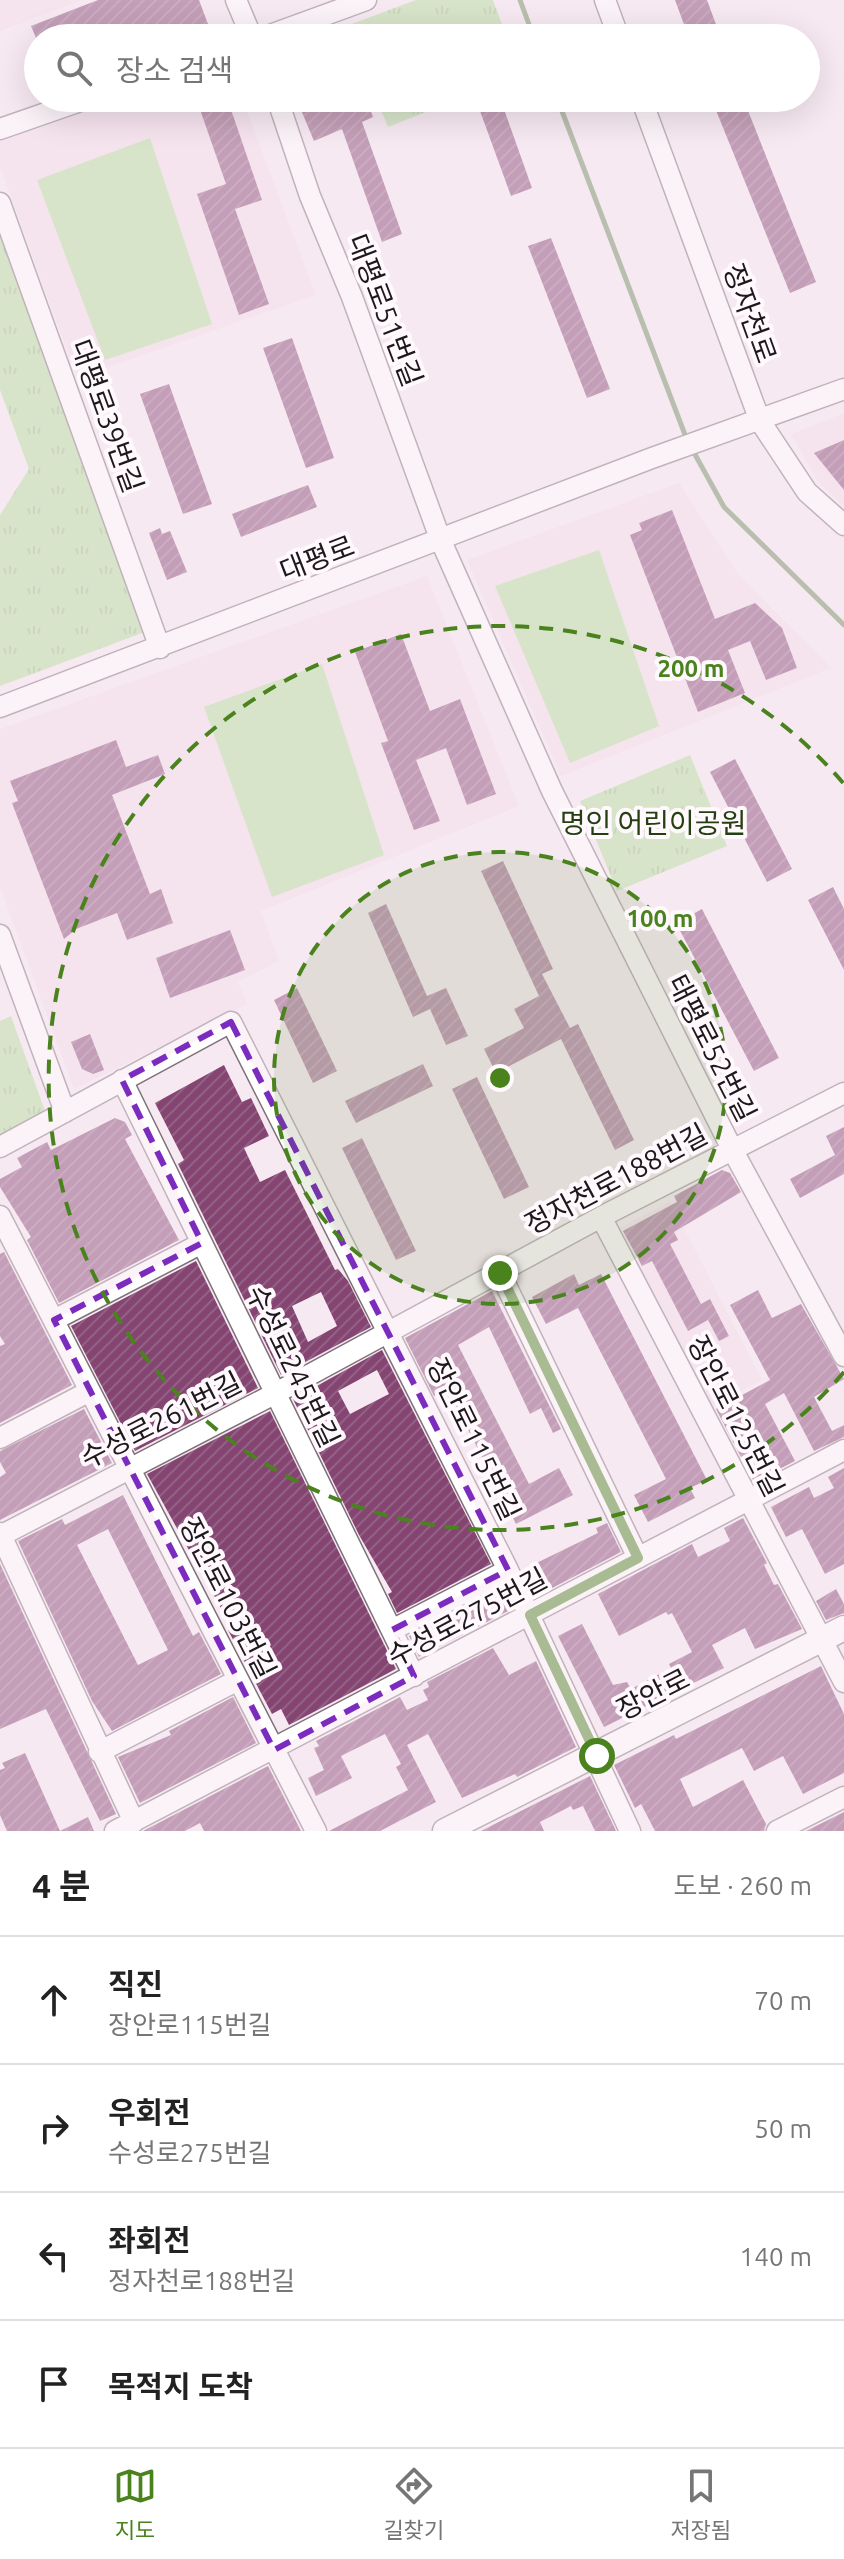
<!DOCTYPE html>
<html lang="ko">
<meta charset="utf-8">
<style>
:root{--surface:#fff;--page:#f2f2f2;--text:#222;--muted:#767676;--line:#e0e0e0;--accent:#4a831e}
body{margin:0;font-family:Ubuntu,"Noto Sans KR",sans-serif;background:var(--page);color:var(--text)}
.stop{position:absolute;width:24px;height:24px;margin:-18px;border:6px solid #4a831e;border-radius:50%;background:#fff}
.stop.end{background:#4a831e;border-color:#fff;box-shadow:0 2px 8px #0008}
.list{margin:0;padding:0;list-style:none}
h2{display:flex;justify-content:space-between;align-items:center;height:104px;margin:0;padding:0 32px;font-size:34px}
h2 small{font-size:26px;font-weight:400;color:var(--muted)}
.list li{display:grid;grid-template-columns:52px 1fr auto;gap:24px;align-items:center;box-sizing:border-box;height:128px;padding:0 32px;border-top:2px solid var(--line)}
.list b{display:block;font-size:30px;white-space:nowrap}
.list p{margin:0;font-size:26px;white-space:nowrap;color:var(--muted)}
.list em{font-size:26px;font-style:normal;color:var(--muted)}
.icon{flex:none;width:44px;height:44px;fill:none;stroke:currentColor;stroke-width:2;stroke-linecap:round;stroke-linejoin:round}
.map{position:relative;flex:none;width:844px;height:1831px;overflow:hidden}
.search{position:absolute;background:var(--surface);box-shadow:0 8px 32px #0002;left:24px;right:24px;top:24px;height:88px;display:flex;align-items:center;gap:20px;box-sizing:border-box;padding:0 28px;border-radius:44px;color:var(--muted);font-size:30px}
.sheet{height:616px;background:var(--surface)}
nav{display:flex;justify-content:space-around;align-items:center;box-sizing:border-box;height:112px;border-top:2px solid var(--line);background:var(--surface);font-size:22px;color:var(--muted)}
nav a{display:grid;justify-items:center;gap:4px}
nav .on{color:var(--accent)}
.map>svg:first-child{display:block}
</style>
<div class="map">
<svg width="844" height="1831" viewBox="0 0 844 1831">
<defs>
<pattern id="park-tufts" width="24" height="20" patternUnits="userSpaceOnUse" patternTransform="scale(2)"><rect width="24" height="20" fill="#b0de97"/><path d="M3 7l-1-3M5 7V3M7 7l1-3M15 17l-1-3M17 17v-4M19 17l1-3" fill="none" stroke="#97be82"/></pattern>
<pattern id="building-hatch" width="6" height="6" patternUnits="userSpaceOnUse" patternTransform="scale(2)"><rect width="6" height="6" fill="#854471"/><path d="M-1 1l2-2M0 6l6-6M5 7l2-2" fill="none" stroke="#926284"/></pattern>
</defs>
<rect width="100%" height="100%" fill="#f7e9f2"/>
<path fill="#f1dce9" d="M0,0H82L0,31Z
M112,98H242L316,295L77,378L0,167V140Z
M844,413V506L819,483L791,434Z
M679,483L738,574L831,668L561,776L467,560Z
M427,576L519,806L261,911L279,961L238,982L247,1004L74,1089L0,887V729Z
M670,1201L762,1380L706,1409L613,1231Z"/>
<path fill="url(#park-tufts)" d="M416,0H493L507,38H351L346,26Z
M376,98H461L388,127Z
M0,220L145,632L0,686V515L29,469L0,390Z
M690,755L727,846L617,891L580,801Z
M11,1016L45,1111L0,1135V1021Z"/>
<path fill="#b0de97" d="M150,138L212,324L105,360L37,180Z
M599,550L659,726L570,763L495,586Z
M322,664L384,855L272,897L204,707Z"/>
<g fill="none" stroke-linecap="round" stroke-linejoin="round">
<path stroke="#6e8c5c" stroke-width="5" d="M520,0L534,38
M557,98L687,440
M692,449L724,507L844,625"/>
</g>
<path fill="url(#building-hatch)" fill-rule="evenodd" d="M98,0H199L211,32L197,38H36L31,26Z
M675,0H707L721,38H689Z
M196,98H227L262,200L235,209L269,304L239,315L197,194L226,184Z
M296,98H366L373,117L362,122L402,234L382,242L342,129L314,141Z
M483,98H500L532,188L511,196L476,100Z
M711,98H743L816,282L790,293Z
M551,238L610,389L587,398L528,246Z
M292,338L334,458L306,468L263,348Z
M169,384L212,504L183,514L140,394Z
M844,440V490L814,453Z
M308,485L317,507L241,537L232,514Z
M672,510L715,619L755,603L782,628L797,668L766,680L750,641L728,650L745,693L698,712L630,535L642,530L639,523Z
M160,528L162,534L170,531L187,572L167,580L149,533Z
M401,634L430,711L460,699L496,794L467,805L446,748L416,760L440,821L414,830L381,743L388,741L355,652Z
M116,740L126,767L158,755L165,774L112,795L150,894L161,889L173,923L127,940L117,913L76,929L64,939L12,803L18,801L10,781Z
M735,759L792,869L767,882L710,772Z
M503,861L553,969L542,974L570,1028L578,1024L634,1140L615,1150L561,1039L496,1073L484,1049L524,1028L514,1009L539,996L481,871Z
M833,887L844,909V970L808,900Z
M386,904L427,996L446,988L468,1036L446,1045L430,1009L413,1017L368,913Z
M702,909L779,1058L754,1071L676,923Z
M230,930L245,970L170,998L156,958Z
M297,988L337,1071L313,1083L274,1000Z
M90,1034L104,1070L93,1074L82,1069L71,1042Z
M423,1064L433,1086L356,1123L345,1101Z
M224,1065L242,1102L251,1098L269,1136L244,1148L260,1182L285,1170L335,1270L338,1269L348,1281L371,1327L281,1375L178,1164L184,1160L155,1103ZM321,1292L337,1326L308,1342L292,1306Z
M477,1077L529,1187L504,1199L452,1089Z
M115,1118L125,1122L132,1135L125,1139L179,1240L59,1303L27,1240L31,1237L0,1187V1179L22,1167L17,1158L47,1142L51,1150Z
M844,1127V1174L800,1198L790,1179L835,1155L826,1136Z
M362,1138L416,1251L396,1260L342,1148Z
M722,1170L730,1173L741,1192L674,1232L678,1240L670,1244L701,1304L710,1299L729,1336L719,1341L708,1320L688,1331L652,1261L642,1266L623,1231L677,1202L674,1196Z
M4,1252L72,1385L0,1423V1346L5,1344L0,1336V1254Z
M196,1261L258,1388L135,1451L71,1326Z
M574,1274L579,1285L601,1274L707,1480L690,1488L695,1498L648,1522L634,1495L666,1479L578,1308L546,1324L532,1297Z
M758,1290L772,1318L801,1304L844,1379L814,1397L832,1431L844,1425V1437L814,1451L784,1393L765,1404L795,1461L754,1482L716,1409L770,1380L730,1305Z
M492,1291L561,1429L553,1433L541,1408L530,1414L489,1327L458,1345L529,1484L559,1468L573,1495L516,1524L447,1388L434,1396L405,1338Z
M382,1350L491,1564L397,1613L388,1594L392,1592L359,1535L293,1399ZM377,1370L389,1394L350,1414L338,1391Z
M84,1409L112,1463L0,1520V1477L6,1473L0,1462V1451Z
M270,1411L396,1669L289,1725L281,1709L272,1714L228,1630L232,1628L147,1474Z
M844,1468V1564L825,1574L802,1529L786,1537L771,1507L809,1487L814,1498L834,1488L828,1477Z
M123,1495L193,1636L199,1632L221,1674L112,1731L92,1701L18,1541L62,1519L65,1525ZM108,1529L168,1650L138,1665L77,1545Z
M743,1518L767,1563L764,1565L774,1585L778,1584L802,1629L755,1649L745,1628L712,1645L724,1668L604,1727L558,1636L582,1624L613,1685L627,1682L631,1689L671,1668L669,1664L692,1652L672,1613L668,1615L666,1612L619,1636L598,1594L692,1544L698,1557L730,1541L724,1528Z
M607,1523L621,1552L535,1597L522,1570L598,1533L596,1528Z
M0,1564L116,1814L100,1821L46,1709L0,1729Z
M502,1588L512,1609L419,1657L409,1636Z
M836,1589L844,1604V1613L826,1620L816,1601Z
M493,1648L509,1675L536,1661L576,1747L517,1777L515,1774L462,1798L428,1734L407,1745L436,1802L380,1831H329L408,1790L396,1767L401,1764L385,1734L341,1756L352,1778L316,1796L308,1778L324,1770L314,1748L319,1746L316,1741L400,1697L407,1710L428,1700L423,1690L429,1687L427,1682Z
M821,1666L844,1714V1773L803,1794L783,1756L754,1771L742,1748L680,1779L693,1807L743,1780L766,1824L764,1831H655L641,1804L635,1808L614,1765L674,1735L676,1739Z
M233,1697L256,1743L140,1803L118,1757L171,1735L169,1731Z
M25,1753L60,1831L88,1817L94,1831H7L0,1815V1770L5,1768L2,1763Z
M268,1766L301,1831H204L200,1823L185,1831H143Z
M590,1776L616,1831H595L583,1806L573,1810L571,1806L540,1822L544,1831H481Z
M844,1812V1831H806Z"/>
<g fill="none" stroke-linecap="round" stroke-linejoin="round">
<g stroke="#7d7178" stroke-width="23">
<path id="minor" d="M236,0L252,38
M605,0L619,38
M262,38L366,0
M277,98L310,196L352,297L441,541L552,791L732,1149L844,1356
M641,98L760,421L807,492L844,525
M0,129L89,98
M0,203L160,648
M0,707L652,458L844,389
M0,935L65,1112
M122,1080L414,1676
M0,1147L231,1022L508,1570L630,1831
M0,1216L316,1831
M601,1217L844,1682
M500,1273L638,1558
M54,1320L202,1243
M0,1438L90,1391
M0,1533L134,1822
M0,1536L276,1393L601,1217L844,1093
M392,1630L508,1570
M99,1752L238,1680
M115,1831L844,1450
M777,1831L844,1797"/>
</g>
<g stroke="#7d7178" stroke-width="27">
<path id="major" d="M445,1831L844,1628"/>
</g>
<use href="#minor" stroke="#fff" stroke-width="20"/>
<use href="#major" stroke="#fff" stroke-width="24"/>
</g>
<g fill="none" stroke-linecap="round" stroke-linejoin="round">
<path stroke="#4a831e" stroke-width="10" d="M500,1273L638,1558L530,1615L597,1756"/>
</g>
<path d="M0 0H844V1831H0ZM231,1022L508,1570L392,1630L414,1676L274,1750L54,1320L202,1243L122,1080Z" fill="#f7e9f2" fill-opacity=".55" fill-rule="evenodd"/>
<path fill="none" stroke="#7b2cbf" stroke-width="6" stroke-dasharray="16 10" stroke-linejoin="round" d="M231,1022L508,1570L392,1630L414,1676L274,1750L54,1320L202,1243L122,1080Z"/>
<circle cx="500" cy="1078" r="226" fill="#4a831e" fill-opacity=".12"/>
<g fill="none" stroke="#4a831e" stroke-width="4" stroke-dasharray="14 10">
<circle cx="500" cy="1078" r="226"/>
<path d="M844 1372A452 452 0 1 1 844 784"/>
</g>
<g text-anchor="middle" stroke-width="8" stroke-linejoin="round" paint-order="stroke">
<g font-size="28" fill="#1d181b" stroke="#fff9fd">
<text transform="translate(385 310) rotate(69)" y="10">대평로51번길</text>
<text transform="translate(750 313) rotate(70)" y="10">정자천로</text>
<text transform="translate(107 416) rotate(70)" y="10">대평로39번길</text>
<text transform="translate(317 558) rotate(-21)" y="10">대평로</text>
<text transform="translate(712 1048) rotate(63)" y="10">태평로52번길</text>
<text transform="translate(616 1179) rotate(-28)" y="10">정자천로188번길</text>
<text transform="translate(293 1366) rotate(64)" y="10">수성로245번길</text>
<text transform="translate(736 1416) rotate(63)" y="10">장안로125번길</text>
<text transform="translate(161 1420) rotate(-27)" y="10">수성로261번길</text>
<text transform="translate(474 1439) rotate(64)" y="10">장안로115번길</text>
<text transform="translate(228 1598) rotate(63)" y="10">장안로103번길</text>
<text transform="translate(467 1617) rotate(-28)" y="10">수성로275번길</text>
<text transform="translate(653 1694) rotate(-27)" y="10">장안로</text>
</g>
<g font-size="28" fill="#244011" stroke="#fff9fd">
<text x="653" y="833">명인 어린이공원</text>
</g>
</g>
<circle cx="500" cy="1078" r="12" fill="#4a831e" stroke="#fff9fd" stroke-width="4"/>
<g font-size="24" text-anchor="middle" font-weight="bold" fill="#4a831e" stroke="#fff9fd" stroke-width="8" stroke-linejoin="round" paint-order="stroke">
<text x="691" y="677">200 m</text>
<text x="660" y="927">100 m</text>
</g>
</svg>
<div class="stop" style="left:597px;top:1756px"></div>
<div class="stop end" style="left:500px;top:1273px"></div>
<div class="search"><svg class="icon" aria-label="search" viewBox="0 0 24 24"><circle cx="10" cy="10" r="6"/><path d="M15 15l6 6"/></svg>장소 검색</div>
</div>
<section class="sheet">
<h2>4 분<small>도보 · 260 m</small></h2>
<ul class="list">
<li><svg class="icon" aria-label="ahead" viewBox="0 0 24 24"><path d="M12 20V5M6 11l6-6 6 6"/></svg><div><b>직진</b><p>장안로115번길</p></div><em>70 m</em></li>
<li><svg class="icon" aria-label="right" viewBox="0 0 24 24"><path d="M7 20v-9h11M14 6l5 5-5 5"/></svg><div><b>우회전</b><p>수성로275번길</p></div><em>50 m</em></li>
<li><svg class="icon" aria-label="left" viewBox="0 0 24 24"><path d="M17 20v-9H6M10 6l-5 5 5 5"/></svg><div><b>좌회전</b><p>정자천로188번길</p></div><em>140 m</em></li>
<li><svg class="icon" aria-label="arrive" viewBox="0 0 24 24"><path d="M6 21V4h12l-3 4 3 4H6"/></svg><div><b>목적지 도착</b></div></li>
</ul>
</section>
<nav>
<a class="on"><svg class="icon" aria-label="map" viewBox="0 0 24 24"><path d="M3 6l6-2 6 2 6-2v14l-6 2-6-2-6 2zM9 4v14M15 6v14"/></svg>지도</a>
<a><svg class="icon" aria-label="directions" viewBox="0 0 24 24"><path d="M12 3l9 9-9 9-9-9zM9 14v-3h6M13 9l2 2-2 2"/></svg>길찾기</a>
<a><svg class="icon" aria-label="saved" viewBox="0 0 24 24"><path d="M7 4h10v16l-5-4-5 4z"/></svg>저장됨</a>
</nav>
